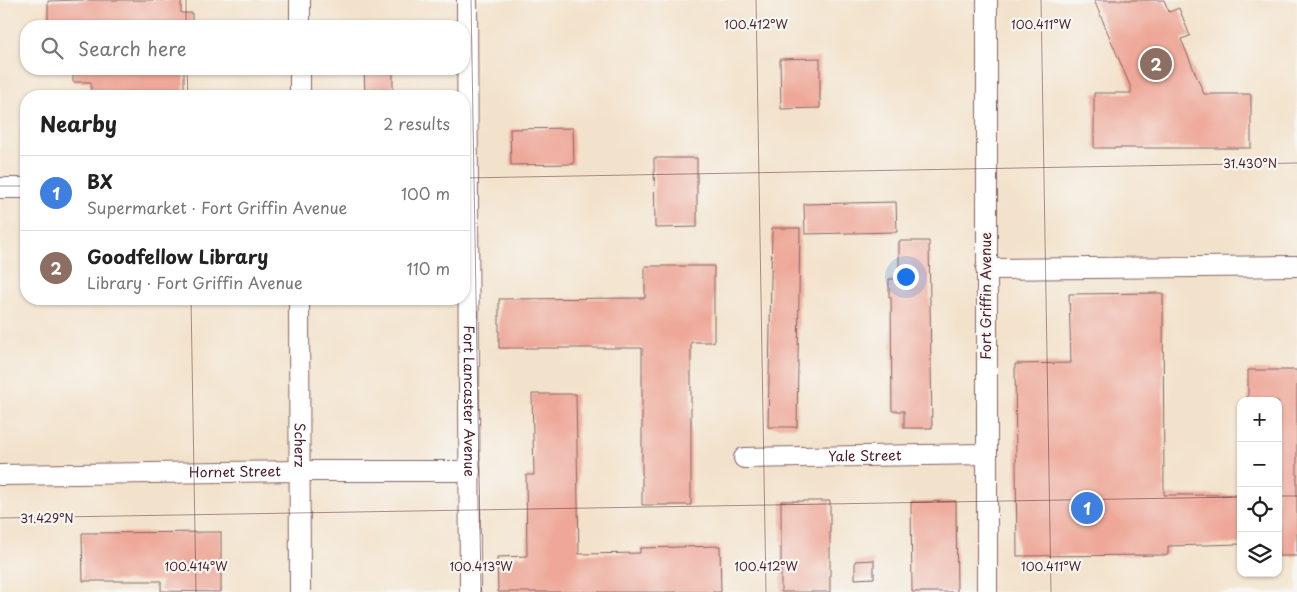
<!DOCTYPE html>
<meta charset="utf-8">
<style>
:root{--surface:#fff;--page:#f6f6f6;--text:#222;--muted:#767676;--line:#e0e0e0;--accent:#d1495b}
body{margin:0;font-family:"Playpen Sans",sans-serif;background:var(--page);color:var(--text)}
.controls{position:absolute;right:15px;bottom:15px;display:grid;overflow:hidden;border-radius:10px;box-shadow:0 1px 4px #0004}
.controls button{width:45px;height:45px;display:grid;place-items:center;padding:0;border:0;border-bottom:1px solid var(--line);background:var(--surface);color:var(--text);font:25px sans-serif}
.you{position:absolute;left:905px;top:276px;width:18px;height:18px;margin:-12px;border:4px solid #fff;border-radius:50%;background:#1a73e8;box-shadow:0 0 0 8px #1a73e833}
.badge{display:grid;place-items:center;width:32px;height:32px;border-radius:50%;background:var(--accent);color:#fff;font-size:16px;font-weight:700}
.pin{position:absolute;translate:-50% -50%;border:2px solid #fff;box-shadow:0 1px 5px #0006}
.list{margin:0;padding:0;list-style:none}
h2{display:flex;justify-content:space-between;align-items:center;height:65px;margin:0;padding:0 20px;font-size:21px}
h2 small{font-size:16px;font-weight:400;color:var(--muted)}
.list li{display:grid;grid-template-columns:32px 1fr auto;gap:15px;align-items:center;box-sizing:border-box;height:75px;padding:0 20px;border-top:1px solid var(--line)}
.list b{display:block;font-size:19px;white-space:nowrap}
.list p{margin:0;font-size:16px;white-space:nowrap;color:var(--muted)}
.list em{font-size:16px;font-style:normal;color:var(--muted)}
.icon{flex:none;width:28px;height:28px;fill:none;stroke:currentColor;stroke-width:2;stroke-linecap:round;stroke-linejoin:round}
.map{position:relative;flex:none;width:1297px;height:592px;overflow:hidden}
.search{position:absolute;background:var(--surface);box-shadow:0 1px 4px #0004;left:20px;top:20px;width:450px;height:55px;display:flex;align-items:center;gap:12px;box-sizing:border-box;padding:0 18px;border-radius:20px;color:var(--muted);font-size:19px}
.panel{position:absolute;background:var(--surface);box-shadow:0 1px 4px #0004;left:20px;top:90px;width:450px;height:215px;border-radius:20px}
.map>svg:first-child{display:block}
</style>
<div class="map">
<svg width="1297" height="592" viewBox="0 0 1297 592">
<rect width="100%" height="100%" fill="#f6f6f2"/>
<filter id="ink" filterUnits="userSpaceOnUse"><feTurbulence type="fractalNoise" baseFrequency=".02" numOctaves="2"/><feDisplacementMap in="SourceGraphic" scale="10" xChannelSelector="R" yChannelSelector="G"/><feConvolveMatrix kernelMatrix="1 2 1 2 8 2 1 2 1" color-interpolation-filters="sRGB"/></filter>
<filter id="wash" filterUnits="userSpaceOnUse"><feTurbulence type="fractalNoise" baseFrequency=".0096" numOctaves="4" result="noise"/><feDisplacementMap in="SourceGraphic" scale="20" xChannelSelector="R" yChannelSelector="G"/><feGaussianBlur stdDeviation="1.12" result="paint"/><feColorMatrix in="noise" values="0 0 0 0 0 0 0 0 0 0 0 0 0 0 0 0 0 1.4 0 .05"/><feComposite in="paint" operator="in"/></filter>
<g filter="url(#wash)">
<rect width="100%" height="100%" fill="#f3e2cb"/>
<g id="blocks">
<path fill="#eea798" d="M81,0H181V13H192V26H48V1Z
M1094,0H1164L1169,12L1179,8L1190,36L1181,39L1204,94H1251V148H1094V93H1131V88Z
M820,58V108L781,109L780,59Z
M73,69H184V96H91V82H73Z
M364,69H393V96H365Z
M573,128L574,164L511,165L510,129Z
M654,158H697V227L655,228Z
M896,202L897,232L805,234L804,204Z
M772,228H800L797,427H768Z
M899,241H929L932,428H904V411H892L891,297H889V279H899Z
M645,266H714V342H691V505H642V348H499V299L645,298Z
M1163,293L1164,495H1241V544L1168,546V555L1017,556L1015,364L1071,363L1069,294Z
M1248,370H1297V556H1278V401H1248Z
M532,394H576L579,554L640,553V548L720,546L721,592H498L497,557L527,556L526,475H534Z
M781,501H830V592H781Z
M956,501L957,592H912L911,502Z
M221,532V592L161,591V581H83L82,533Z
M874,560V578L855,579V561Z"/>
</g>
</g>
<g filter="url(#ink)">
<use href="#blocks" fill-opacity="0" stroke="#856363" stroke-width="1"/>
<g fill="none" stroke-linecap="round" stroke-linejoin="round">
<g stroke="#856363" stroke-width="22">
<g id="minor">
<path id="s1" d="M467,0L470,592"/>
<path d="M300,26V0"/>
<path d="M300,96V69"/>
<path d="M0,188H26"/>
<path d="M986,269L1297,266"/>
<path id="s2" d="M299,299L300,592"/>
<path id="s3" d="M744,458L986,454"/>
<path id="s4" d="M0,475L299,471H470"/>
<path d="M987,592V0"/>
</g>
</g>
<use href="#minor" stroke="#fff" stroke-width="20"/>
</g>
</g>
<path fill="none" stroke="#4a1f2b" stroke-width="1" stroke-opacity="0.45" d="M186,0V26M471,0L481,592M756,0L766,592M1041,0L1051,592M187,69L188,96M464,178L1297,163M0,186H26M191,299L196,592M1278,496H1297M0,518L1241,497"/>
<g text-anchor="middle" stroke-width="4.5" stroke-linejoin="round" paint-order="stroke">
<g font-size="14" fill="#4a1f2b" stroke="#f6f6f2">
<text transform="translate(986 296) rotate(-90)" y="5">Fort Griffin Avenue</text>
<text dy="5" stroke="none"><textPath href="#s1" startOffset="401">Fort Lancaster Avenue</textPath></text>
<text dy="5" stroke="none"><textPath href="#s2" startOffset="146">Scherz</textPath></text>
<text dy="5" stroke="none"><textPath href="#s3" startOffset="121">Yale Street</textPath></text>
<text dy="5" stroke="none"><textPath href="#s4" startOffset="235">Hornet Street</textPath></text>
</g>
</g>
<g font-size="12" text-anchor="middle" fill="#4a1f2b" stroke="#f6f6f2" stroke-width="4.5" stroke-linejoin="round" paint-order="stroke">
<text x="756" y="29">100.412°W</text>
<text x="1041" y="29">100.411°W</text>
<text x="1250" y="168">31.430°N</text>
<text x="47" y="523">31.429°N</text>
<text x="196" y="571">100.414°W</text>
<text x="481" y="571">100.413°W</text>
<text x="766" y="571">100.412°W</text>
<text x="1051" y="571">100.411°W</text>
</g>
</svg>
<div class="controls">
<button>+</button>
<button>−</button>
<button><svg class="icon" aria-label="locate" viewBox="0 0 24 24"><circle cx="12" cy="12" r="6"/><path d="M12 2v4M12 18v4M2 12h4M18 12h4"/></svg></button>
<button><svg class="icon" aria-label="layers" viewBox="0 0 24 24"><path d="M12 4l9 5-9 5-9-5zM3 14l9 5 9-5"/></svg></button>
</div>
<div class="you"></div>
<div class="pin badge" style="left:1087px;top:508px;background:#3f7fe0">1</div>
<div class="pin badge" style="left:1156px;top:64px;background:#8d6e63">2</div>
<div class="search"><svg class="icon" aria-label="search" viewBox="0 0 24 24"><circle cx="10" cy="10" r="6"/><path d="M15 15l6 6"/></svg>Search here</div>
<section class="panel">
<h2>Nearby<small>2 results</small></h2>
<ul class="list">
<li><span class="badge" style="background:#3f7fe0">1</span><div><b>BX</b><p>Supermarket · Fort Griffin Avenue</p></div><em>100 m</em></li>
<li><span class="badge" style="background:#8d6e63">2</span><div><b>Goodfellow Library</b><p>Library · Fort Griffin Avenue</p></div><em>110 m</em></li>
</ul>
</section>
</div>
